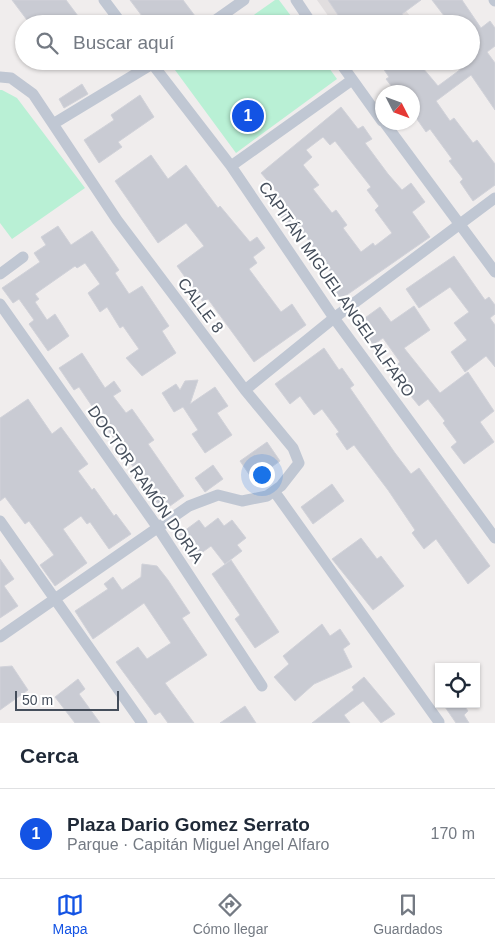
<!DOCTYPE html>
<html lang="es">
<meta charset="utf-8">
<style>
:root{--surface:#fff;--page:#f6f6f7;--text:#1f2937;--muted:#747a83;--line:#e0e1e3;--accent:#1353e4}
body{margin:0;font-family:Arial,sans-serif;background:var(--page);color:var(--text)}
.controls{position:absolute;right:15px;bottom:15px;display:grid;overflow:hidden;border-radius:0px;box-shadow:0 1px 4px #0004}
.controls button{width:45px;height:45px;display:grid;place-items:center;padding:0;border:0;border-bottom:1px solid var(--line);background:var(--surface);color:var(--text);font:25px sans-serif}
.compass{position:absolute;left:375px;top:85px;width:45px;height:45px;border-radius:50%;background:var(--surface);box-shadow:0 1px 4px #0004;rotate:132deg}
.scale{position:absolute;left:15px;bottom:12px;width:104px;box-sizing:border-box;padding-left:5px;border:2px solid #454e5b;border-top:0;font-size:14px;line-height:18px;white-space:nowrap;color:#454e5b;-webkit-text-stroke:4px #fff;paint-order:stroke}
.you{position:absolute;left:261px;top:474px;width:18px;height:18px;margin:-12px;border:4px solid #fff;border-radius:50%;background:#1a73e8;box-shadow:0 0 0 8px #1a73e833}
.badge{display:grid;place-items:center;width:32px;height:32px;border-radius:50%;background:var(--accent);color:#fff;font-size:16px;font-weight:700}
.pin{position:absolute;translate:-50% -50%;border:2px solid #fff;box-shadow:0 1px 5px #0006}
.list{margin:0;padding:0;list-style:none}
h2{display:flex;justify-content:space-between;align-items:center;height:65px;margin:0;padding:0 20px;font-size:21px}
h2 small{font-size:16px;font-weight:400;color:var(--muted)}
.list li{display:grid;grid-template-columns:32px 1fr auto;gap:15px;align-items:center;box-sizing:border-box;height:90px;padding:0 20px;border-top:1px solid var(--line)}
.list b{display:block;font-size:19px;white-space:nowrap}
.list p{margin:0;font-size:16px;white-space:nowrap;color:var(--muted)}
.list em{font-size:16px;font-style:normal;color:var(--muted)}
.icon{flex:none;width:28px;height:28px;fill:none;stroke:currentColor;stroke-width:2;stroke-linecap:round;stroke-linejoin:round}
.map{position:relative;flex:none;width:495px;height:723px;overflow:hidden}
.search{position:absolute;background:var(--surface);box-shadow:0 1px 4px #0004;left:15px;right:15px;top:15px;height:55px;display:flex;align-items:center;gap:12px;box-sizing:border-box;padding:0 18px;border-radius:28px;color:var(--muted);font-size:19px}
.sheet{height:155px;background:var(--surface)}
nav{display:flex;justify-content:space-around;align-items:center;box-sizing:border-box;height:70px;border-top:1px solid var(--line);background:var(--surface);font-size:14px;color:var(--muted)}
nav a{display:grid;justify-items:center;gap:2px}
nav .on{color:var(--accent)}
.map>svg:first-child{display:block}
</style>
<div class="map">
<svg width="495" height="723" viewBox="0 0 495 723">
<rect width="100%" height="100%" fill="#f0eded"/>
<path fill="#e1dedf" d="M317,0H398L412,19L405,24H334Z"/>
<path fill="#b9f0d5" d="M275,0H279L297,24H241Z
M187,61H324L337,79L236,153L175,70Z
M0,90H2L17,98L85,188L12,239L0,223Z"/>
<path fill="#c9cbd3" stroke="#d1d2d9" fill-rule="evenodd" d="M12,0H66L84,24H30Z
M130,0H183L195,16L186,24H148Z
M328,0H421L402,14L409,24H344Z
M432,0H462L481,28L490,21L495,28V46L487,52L495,63V110L471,75L436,101L450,121L454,118L473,143L477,140L495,164V185L473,201L460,182L463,179L449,161L452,159L430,129L426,132L412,112V92H396L386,79L389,77L378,61H417L438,86L461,69L456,61H471V24H435L445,17Z
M82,84L88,94L64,108L59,99Z
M140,95L154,117L118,142L122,147L99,163L84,140L114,120L111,115Z
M341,107L358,129L363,126L372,139L365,143L388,174L402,190L411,183L425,202L412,212L430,237L341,299L326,278L332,274L300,228L294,233L281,217L287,212L273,195L277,192L261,173ZM323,137L330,145L335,141L371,187L367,190L379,206L375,210L392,233L375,246L373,243L361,252L343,228L347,225L336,210L332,213L313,189L319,185L303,165L312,157L306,150Z
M151,155L168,179L186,165L218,208L220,206L250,242L257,237L265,248L253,257L257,263L249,269L281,312L292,304L306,325L254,362L208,299L203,302L177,266L204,246L186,223L158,243L115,181Z
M58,226L71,245L92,231L119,270L115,273L129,294L142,286L169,326L162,331L176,353L142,376L126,358L139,349L123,326L120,328L107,307L100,312L88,293L100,284L85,263L77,268L75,266L35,294L39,299L35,302L47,320L55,314L69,336L48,351L29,324L34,320L19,299L13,303L2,288L40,262L34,253L46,245L41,237Z
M454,256L485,300L489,297L495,305V314L490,318L495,325V367L486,356L465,372L451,352L467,340L454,323L469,312L450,287L419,308L406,289Z
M414,306L430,330L404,348L440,393L468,372L494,411L480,422L494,442L464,464L451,447L457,442L443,423L445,421L428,399L419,406L390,370L400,362L383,338L373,345L358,323L380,307L391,322Z
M324,348L339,370L342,368L354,385L350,388L395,453L411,474L419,468L490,566L468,584L436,539L424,549L412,533L415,530L388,490L354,445L347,450L336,434L339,432L322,409L314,415L300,396L290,404L275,384Z
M82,353L105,388L114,381L121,391L113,396L126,413L132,409L154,440L148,444L184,496L163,511L79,387L74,390L59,368Z
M198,380L190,404L215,387L228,406L217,413L232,435L205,453L192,434L198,430L183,407L174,412L162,393L176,384L180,390L185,381Z
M28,399L52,434L61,427L88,464L78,471L92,490L94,488L114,516L116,514L131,534L109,549L90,522L87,524L81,516L63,529L87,563L55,586L40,565L54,555L29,521L25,524L5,497L0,501V418Z
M267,442L280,461L253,480L240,461Z
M213,465L223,479L205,492L195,478Z
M332,484L344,501L313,524L301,507Z
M218,518L224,526L232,520L246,538L237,545L242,551L225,564L211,546L193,559L176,537L199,520L205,528Z
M361,538L377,559L381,556L404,586L373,610L332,559Z
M0,559L14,579L4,586L18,606L0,618Z
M231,560L279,632L255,648L235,619L240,615L212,574Z
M142,564L157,566L168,580L190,613L182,618L207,655L165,683L194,723H168L160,712L155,715L116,662L138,647L147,659L171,643L144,603L93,639L75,611L108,589L104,584L113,577L122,590L141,577Z
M322,624L330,636L340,629L350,644L343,649L352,667L314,684L295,701L274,677L289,664L283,656Z
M12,666L28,690L0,710V667Z
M364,677L395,714L381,723L363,701L344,715L350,723H312L354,690L352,687Z
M78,679L85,689L79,694L100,723H75L55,697Z
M443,704H463L468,711L464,715L469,723H456Z
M245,706L256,723H220Z"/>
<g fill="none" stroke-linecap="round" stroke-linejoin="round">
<path stroke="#c0c7d3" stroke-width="11" d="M104,0L122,24
M296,0L312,24
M494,0L495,1
M210,24L244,0
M150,61L231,166L334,318L495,538
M339,61L382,121
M0,77L11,78L33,94L117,220L245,390L293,448L299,463L281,486L267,496L242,501L218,495L189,506L0,637
M384,122L495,272
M53,124L157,61
M231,166L352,80
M0,274L23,257
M0,304L158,528L262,686
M245,390L334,318L495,198
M274,491L439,722
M0,521L142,723"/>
</g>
<g text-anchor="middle" stroke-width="4.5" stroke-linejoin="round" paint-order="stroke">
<g font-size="16" fill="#454e5b" stroke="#fff">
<text transform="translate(337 289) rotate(55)" y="6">CAPITÁN MIGUEL ANGEL ALFARO</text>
<text transform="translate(201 305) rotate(53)" y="6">CALLE 8</text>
<text transform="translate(146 484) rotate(55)" y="6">DOCTOR RAMÓN DORIA</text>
</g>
</g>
</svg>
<div class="controls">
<button><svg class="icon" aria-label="locate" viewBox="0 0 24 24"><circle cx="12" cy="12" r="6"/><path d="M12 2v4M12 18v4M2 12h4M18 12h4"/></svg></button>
</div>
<svg class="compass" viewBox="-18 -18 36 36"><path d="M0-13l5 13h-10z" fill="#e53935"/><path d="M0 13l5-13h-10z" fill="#747a83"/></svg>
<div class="scale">50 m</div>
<div class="you"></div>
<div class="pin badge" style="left:248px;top:116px">1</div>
<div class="search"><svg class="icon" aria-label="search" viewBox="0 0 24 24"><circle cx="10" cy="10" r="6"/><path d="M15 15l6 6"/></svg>Buscar aquí</div>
</div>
<section class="sheet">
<h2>Cerca<small></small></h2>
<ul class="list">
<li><span class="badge">1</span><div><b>Plaza Dario Gomez Serrato</b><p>Parque · Capitán Miguel Angel Alfaro</p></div><em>170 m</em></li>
</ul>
</section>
<nav>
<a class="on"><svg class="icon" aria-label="map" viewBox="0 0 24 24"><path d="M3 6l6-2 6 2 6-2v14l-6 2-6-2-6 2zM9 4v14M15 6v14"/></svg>Mapa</a>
<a><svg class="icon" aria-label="directions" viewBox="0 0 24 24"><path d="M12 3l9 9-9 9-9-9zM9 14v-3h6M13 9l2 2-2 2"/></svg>Cómo llegar</a>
<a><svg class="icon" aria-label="saved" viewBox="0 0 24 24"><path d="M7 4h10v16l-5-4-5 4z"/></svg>Guardados</a>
</nav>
